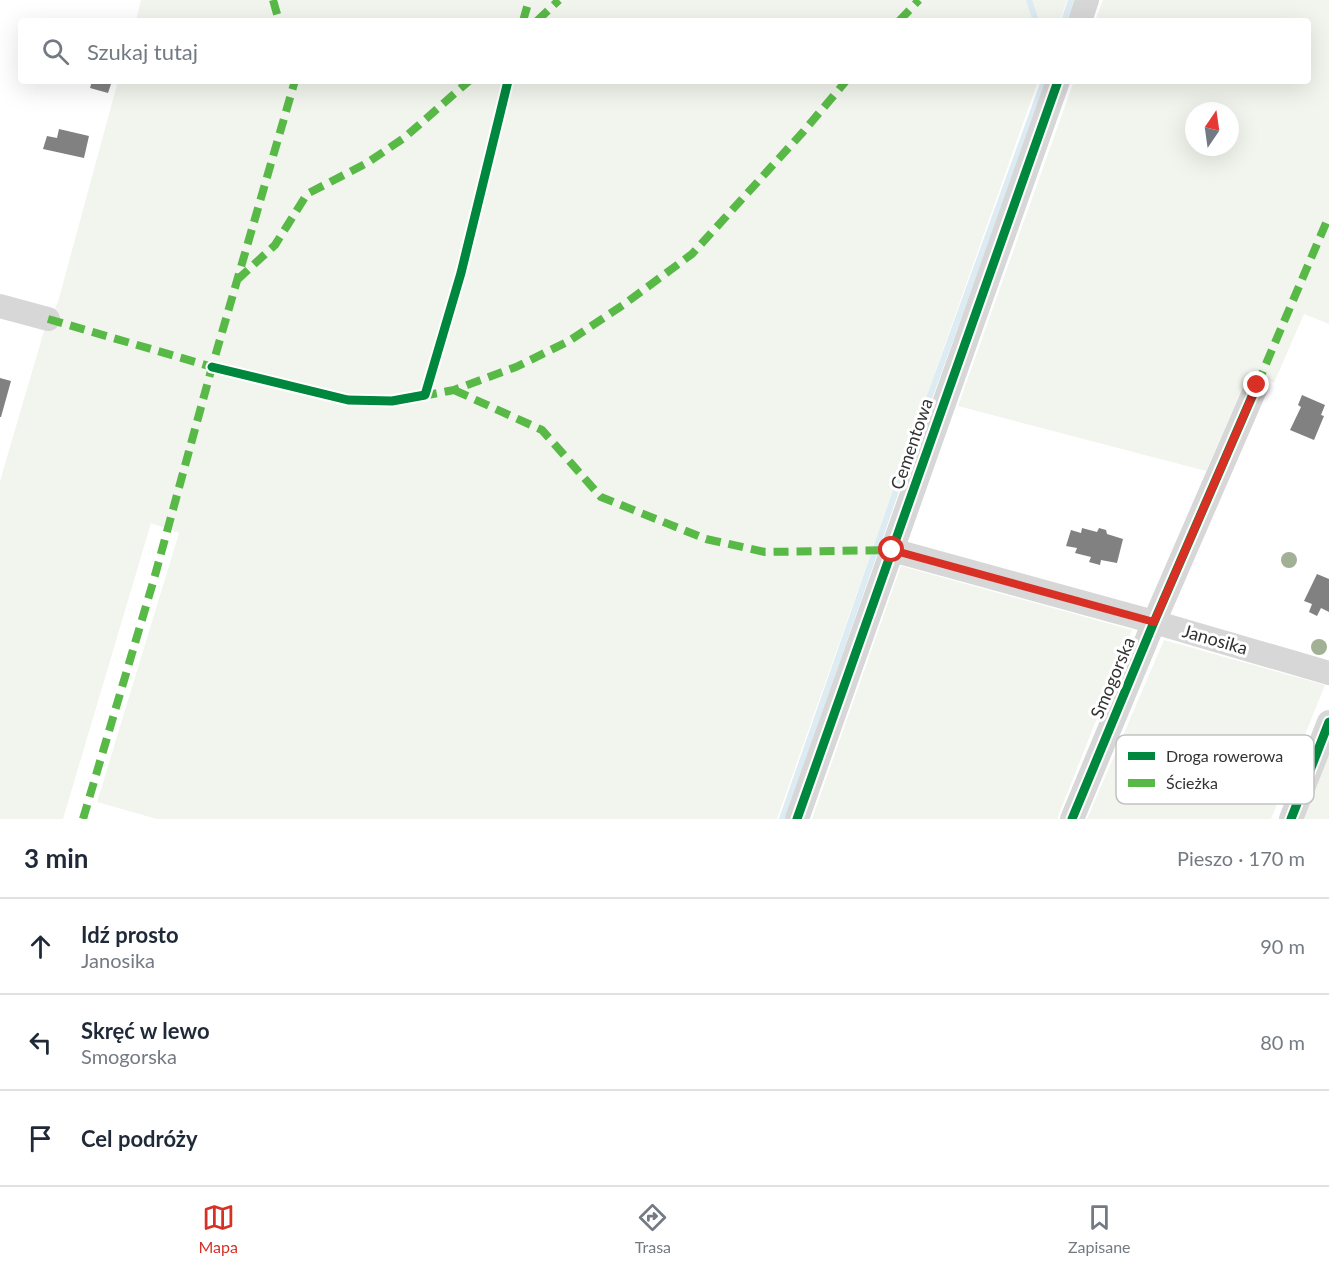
<!DOCTYPE html>
<html lang="pl">
<meta charset="utf-8">
<style>
:root{--surface:#fff;--page:#f2f2f3;--text:#1f2937;--muted:#747a83;--line:#e0e1e3;--accent:#d93025}
body{margin:0;font-family:Lato,sans-serif;background:var(--page);color:var(--text)}
.compass{position:absolute;left:1185px;top:102px;width:54px;height:54px;border-radius:50%;background:var(--surface);box-shadow:0 6px 24px #0002;rotate:13deg}
.stop{position:absolute;width:18px;height:18px;margin:-14px;border:4px solid #d93025;border-radius:50%;background:#fff}
.stop.end{background:#d93025;border-color:#fff;box-shadow:0 2px 6px #0008}
.list{margin:0;padding:0;list-style:none}
h2{display:flex;justify-content:space-between;align-items:center;height:78px;margin:0;padding:0 24px;font-size:26px}
h2 small{font-size:20px;font-weight:400;color:var(--muted)}
.list li{display:grid;grid-template-columns:39px 1fr auto;gap:18px;align-items:center;box-sizing:border-box;height:96px;padding:0 24px;border-top:2px solid var(--line)}
.list b{display:block;font-size:22px;white-space:nowrap}
.list p{margin:0;font-size:20px;white-space:nowrap;color:var(--muted)}
.list em{font-size:20px;font-style:normal;color:var(--muted)}
.icon{flex:none;width:33px;height:33px;fill:none;stroke:currentColor;stroke-width:2;stroke-linecap:round;stroke-linejoin:round}
.map{position:relative;flex:none;width:1329px;height:819px;overflow:hidden}
.search{position:absolute;background:var(--surface);box-shadow:0 6px 24px #0002;left:18px;right:18px;top:18px;height:66px;display:flex;align-items:center;gap:15px;box-sizing:border-box;padding:0 21px;border-radius:6px;color:var(--muted);font-size:22px}
.sheet{height:366px;background:var(--surface)}
nav{display:flex;justify-content:space-around;align-items:center;box-sizing:border-box;height:84px;border-top:2px solid var(--line);background:var(--surface);font-size:16px;color:var(--muted)}
nav a{display:grid;justify-items:center;gap:3px}
nav .on{color:var(--accent)}
.map>svg:first-child{display:block}
</style>
<div class="map">
<svg width="1329" height="819" viewBox="0 0 1329 819">
<rect width="100%" height="100%" fill="#fff"/>
<path fill="#f1f5ed" fill-rule="evenodd" d="M141,0H1067L1060,21H136Z
M1103,0H1329V324L1304,314L1274,383L1250,370L1206,471L958,406L1074,81H1308V21H1095ZM1194,111H1230V147H1194Z
M118,81H1038L777,819H157L97,802L179,533L151,523L63,819H0V481L44,331L58,302Z
M901,566L1132,630L1057,819H812Z
M1164,640L1325,685L1271,819H1087Z
M1329,751V819H1300Z"/>
<g fill="none" stroke-linecap="round" stroke-linejoin="round">
<path stroke="#ddebf3" stroke-width="6" d="M1029,0L1036,21
M1064,21L1071,0
M782,819L906,462L1044,81"/>
</g>
<path fill="#818181" d="M92,81H112L108,93L90,88Z
M59,129L89,136L84,158L43,149L47,136L57,138Z
M0,378L11,381L1,417H0Z
M1302,395L1325,405L1321,415L1324,416L1314,440L1290,430L1301,407L1298,405Z
M1082,528L1097,532L1099,528L1106,530L1107,534L1123,539L1117,563L1101,560L1100,565L1089,562L1091,557L1075,553L1077,548L1066,546L1071,530L1081,533Z
M1317,574L1329,579V612L1321,608L1317,616L1309,612L1312,604L1304,601Z"/>
<g fill="none" stroke-linecap="round" stroke-linejoin="round">
<path stroke="#d7d7d7" stroke-width="24" d="M1080,21L1087,0
M0,306L48,319
M892,550L1154,622L1329,673
M797,819L1058,81
M1072,819L1154,622L1257,385
M1291,819L1329,722"/>
<path stroke="#58b947" stroke-width="8" stroke-dasharray="15 8" stroke-linecap="butt" d="M273,0L279,21
M523,21L529,0
M537,21L559,0
M899,21L919,0
M237,280L275,245L307,194L367,163L404,138L469,81
M48,319L216,368
M1257,385L1329,216
M454,390L542,430L601,497L706,539L765,552L892,550
M422,396L454,390L516,367L569,341L623,305L692,254L803,132L846,81
M83,819L154,579L212,367L294,84L293,81"/>
<g stroke="#fff" stroke-width="13">
<path id="cycleway" d="M212,367L348,400L392,401L425,395L461,273L508,81
M797,819L1058,81
M1072,819L1154,622L1257,385
M1291,819L1329,722"/>
</g>
<use href="#cycleway" stroke="#00873e" stroke-width="9"/>
</g>
<g fill="#a2b095">
<circle cx="1289" cy="560" r="8"/>
<circle cx="1319" cy="647" r="8"/>
</g>
<g fill="none" stroke-linecap="round" stroke-linejoin="round">
<path stroke="#d93025" stroke-width="8" d="M892,550L1154,622L1257,385"/>
</g>
<g text-anchor="middle" stroke-width="6" stroke-linejoin="round" paint-order="stroke">
<g font-size="18" fill="#333" stroke="#fff">
<text transform="translate(912 444) rotate(-71)" y="6">Cementowa</text>
<text transform="translate(1215 640) rotate(16)" y="6">Janosika</text>
<text transform="translate(1113 678) rotate(-67)" y="6">Smogorska</text>
</g>
</g>
<rect x="1116" y="735" width="198" height="69" rx="9" fill="#fff" stroke="#c2c2c2" stroke-width="1.5"/>
<rect x="1128" y="752" width="27" height="8" fill="#00873e"/>
<rect x="1128" y="779" width="27" height="8" fill="#58b947"/>
<g font-size="16" fill="#333">
<text x="1166" y="762">Droga rowerowa</text>
<text x="1166" y="789">Ścieżka</text>
</g>
</svg>
<svg class="compass" viewBox="-18 -18 36 36"><path d="M0-13l5 13h-10z" fill="#e53935"/><path d="M0 13l5-13h-10z" fill="#747a83"/></svg>
<div class="stop" style="left:892px;top:550px"></div>
<div class="stop end" style="left:1257px;top:385px"></div>
<div class="search"><svg class="icon" aria-label="search" viewBox="0 0 24 24"><circle cx="10" cy="10" r="6"/><path d="M15 15l6 6"/></svg>Szukaj tutaj</div>
</div>
<section class="sheet">
<h2>3 min<small>Pieszo · 170 m</small></h2>
<ul class="list">
<li><svg class="icon" aria-label="ahead" viewBox="0 0 24 24"><path d="M12 20V5M6 11l6-6 6 6"/></svg><div><b>Idź prosto</b><p>Janosika</p></div><em>90 m</em></li>
<li><svg class="icon" aria-label="left" viewBox="0 0 24 24"><path d="M17 20v-9H6M10 6l-5 5 5 5"/></svg><div><b>Skręć w lewo</b><p>Smogorska</p></div><em>80 m</em></li>
<li><svg class="icon" aria-label="arrive" viewBox="0 0 24 24"><path d="M6 21V4h12l-3 4 3 4H6"/></svg><div><b>Cel podróży</b></div></li>
</ul>
</section>
<nav>
<a class="on"><svg class="icon" aria-label="map" viewBox="0 0 24 24"><path d="M3 6l6-2 6 2 6-2v14l-6 2-6-2-6 2zM9 4v14M15 6v14"/></svg>Mapa</a>
<a><svg class="icon" aria-label="directions" viewBox="0 0 24 24"><path d="M12 3l9 9-9 9-9-9zM9 14v-3h6M13 9l2 2-2 2"/></svg>Trasa</a>
<a><svg class="icon" aria-label="saved" viewBox="0 0 24 24"><path d="M7 4h10v16l-5-4-5 4z"/></svg>Zapisane</a>
</nav>
